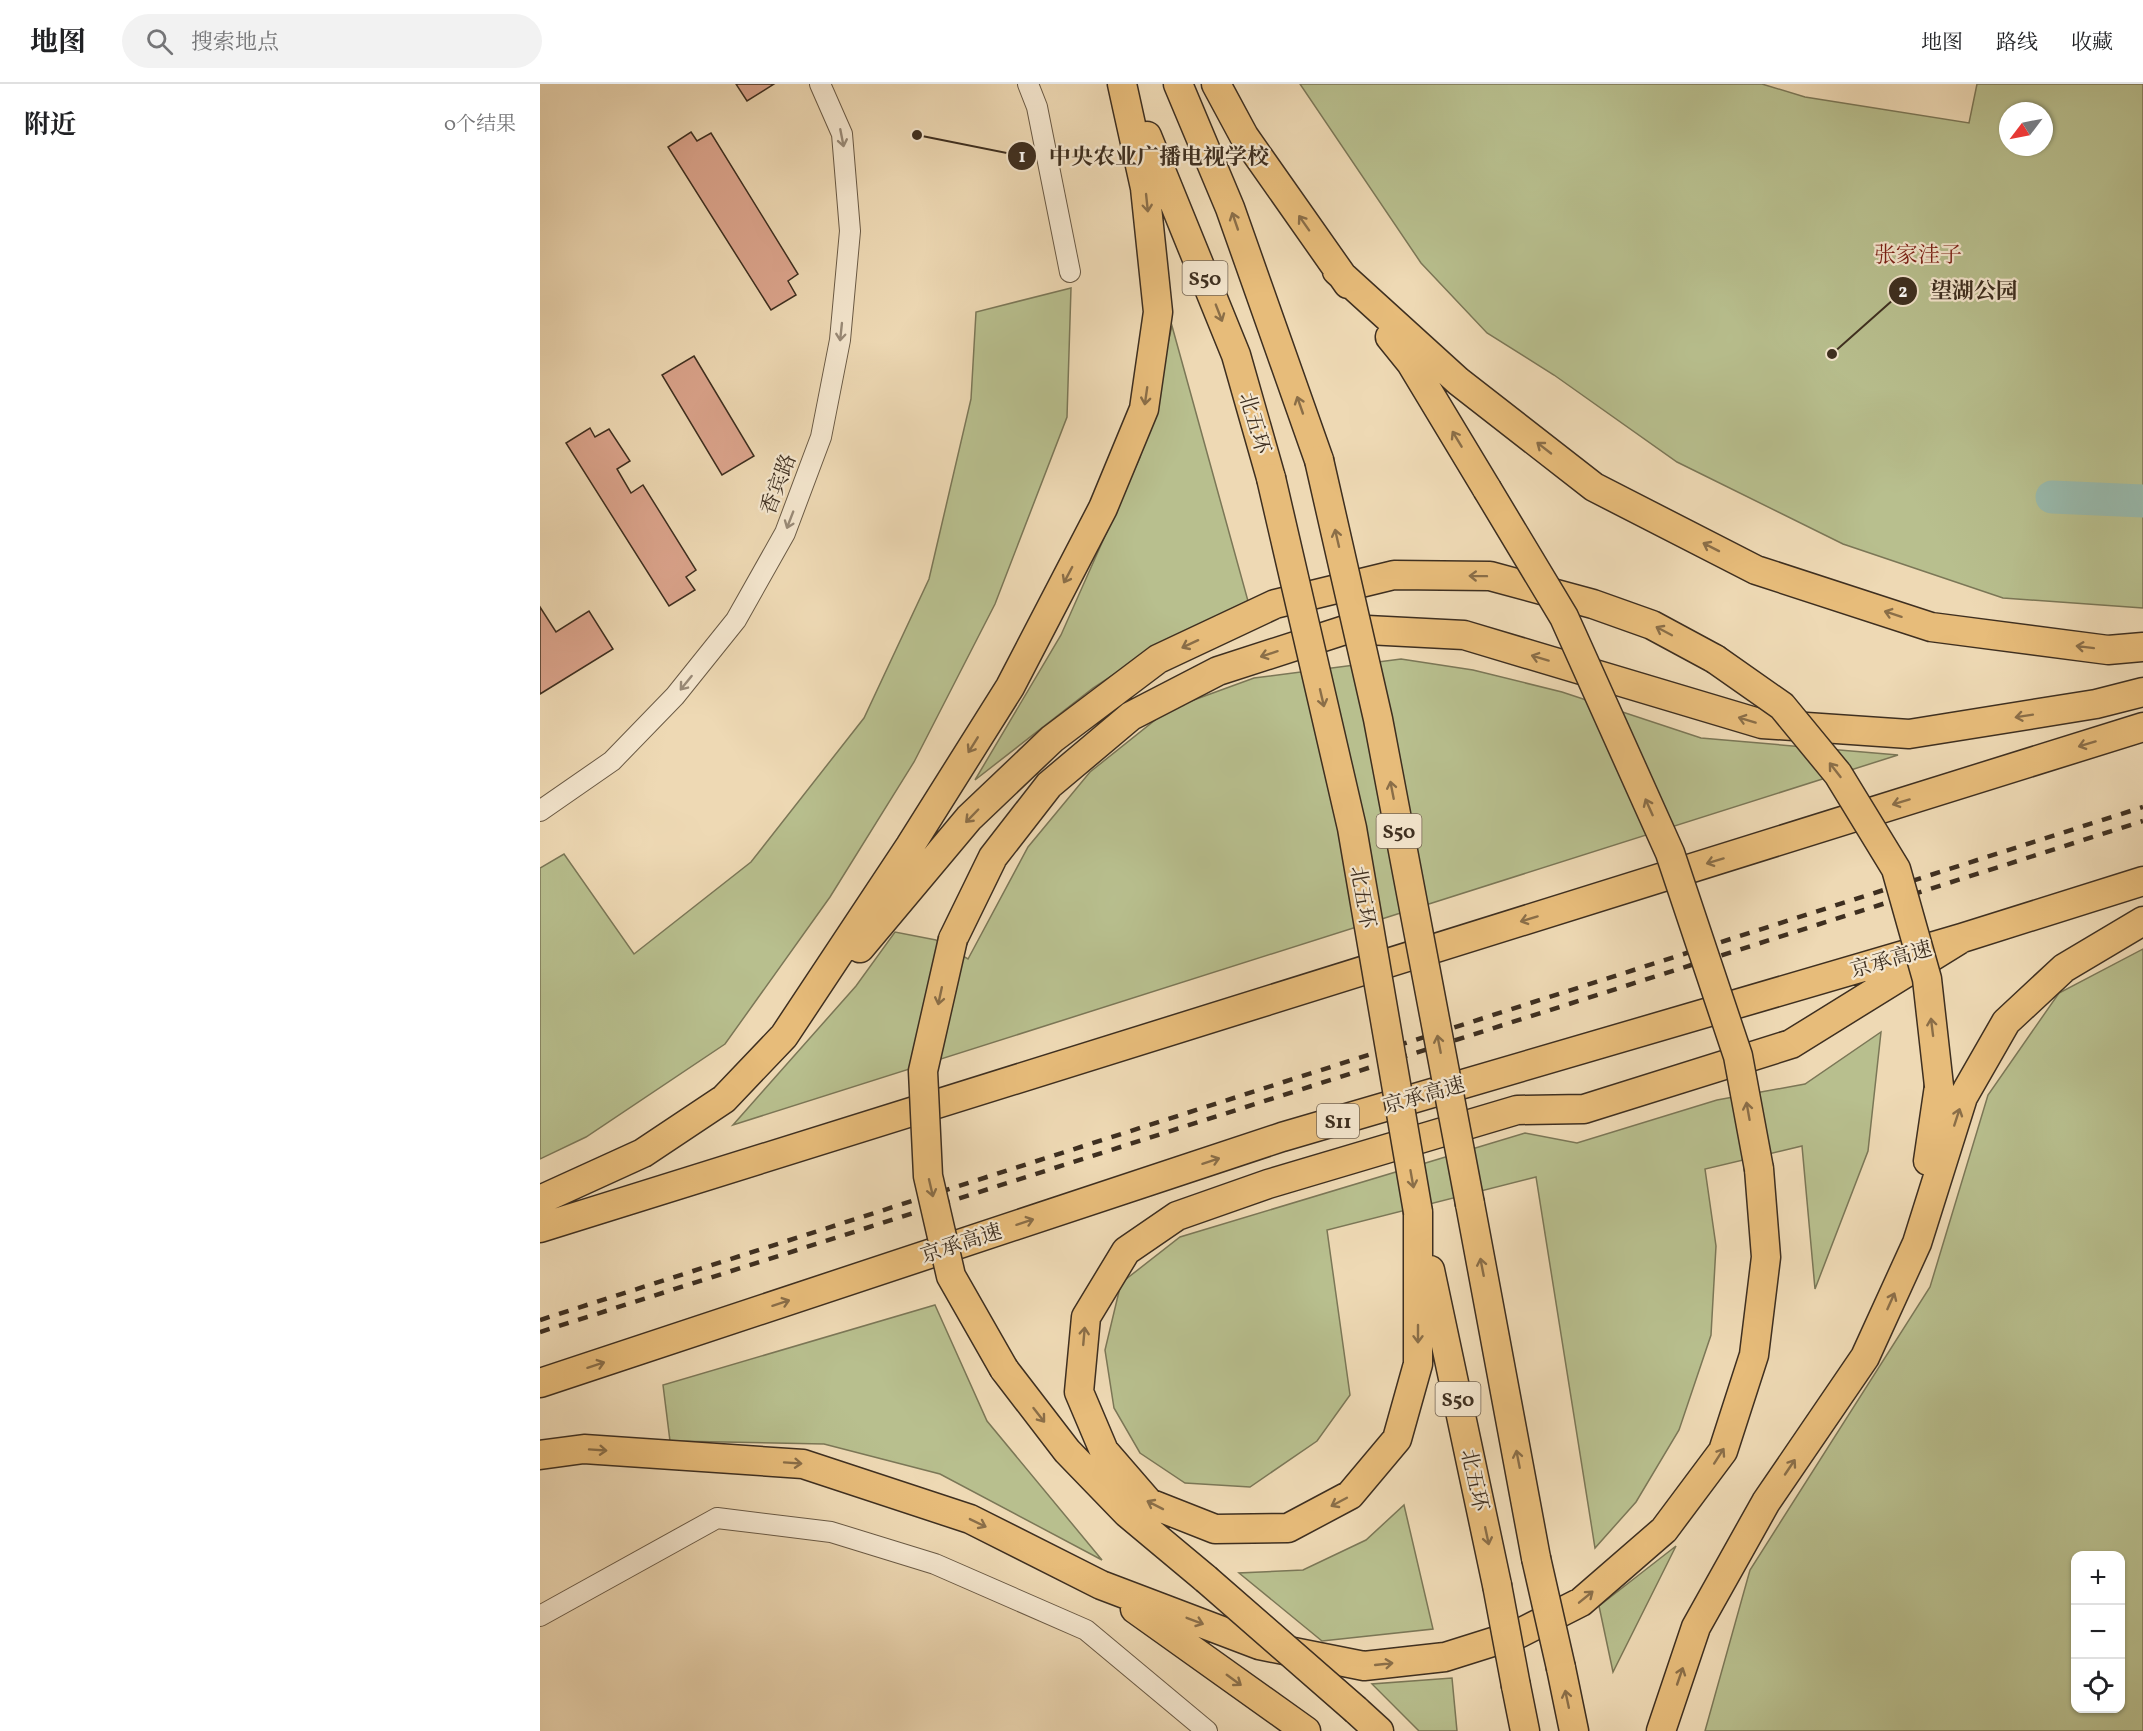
<!DOCTYPE html>
<html lang="zh">
<meta charset="utf-8">
<style>
:root{--surface:#fff;--page:#f2f2f2;--text:#202124;--muted:#757577;--line:#e0e0e0}
body{margin:0;font-family:Vollkorn,"Noto Serif SC",serif;background:var(--page);color:var(--text)}
.controls{position:absolute;right:18px;bottom:18px;display:grid;overflow:hidden;border-radius:12px;box-shadow:0 2px 4px #0004}
.controls button{width:54px;height:54px;display:grid;place-items:center;padding:0;border:0;border-bottom:2px solid var(--line);background:var(--surface);color:var(--text);font:30px sans-serif}
.compass{position:absolute;left:1459px;top:18px;width:54px;height:54px;border-radius:50%;background:var(--surface);box-shadow:0 2px 4px #0004;rotate:238deg}
.list{margin:0;padding:0;list-style:none}
h2{display:flex;justify-content:space-between;align-items:center;height:78px;margin:0;padding:0 24px;font-size:26px}
h2 small{font-size:20px;font-weight:400;color:var(--muted)}
.icon{flex:none;width:33px;height:33px;fill:none;stroke:currentColor;stroke-width:2;stroke-linecap:round;stroke-linejoin:round}
.map{position:relative;flex:none;width:1603px;height:1647px;overflow:hidden}
header{display:flex;align-items:center;gap:36px;box-sizing:border-box;height:84px;padding:0 30px;background:var(--surface);border-bottom:2px solid var(--line)}
header strong{font-size:28px}
nav{display:flex;gap:33px;margin-inline-start:auto;font-size:21px}
.search{width:420px;height:54px;background:var(--page);display:flex;align-items:center;gap:15px;box-sizing:border-box;padding:0 21px;border-radius:33px;color:var(--muted);font-size:22px}
main{display:flex}
aside{flex:1;background:var(--surface)}
.map>svg:first-child{display:block}
</style>
<header>
<strong>地图</strong>
<div class="search"><svg class="icon" aria-label="search" viewBox="0 0 24 24"><circle cx="10" cy="10" r="6"/><path d="M15 15l6 6"/></svg>搜索地点</div>
<nav><a>地图</a><a>路线</a><a>收藏</a></nav>
</header>
<main>
<aside>
<h2>附近<small>0个结果</small></h2>
<ul class="list">
</ul>
</aside>
<div class="map">
<svg width="1603" height="1647" viewBox="0 0 1603 1647">
<rect width="100%" height="100%" fill="#eed9b4"/>
<filter id="stains"><feTurbulence type="fractalNoise" baseFrequency=".00333" numOctaves="4"/><feColorMatrix values="0 0 0 0 .2 0 0 0 0 .09 0 0 0 0 .02 0 0 0 .5 -.17"/></filter>
<radialGradient id="worn" r=".72"><stop offset=".6" stop-color="#630" stop-opacity="0"/><stop offset="1" stop-color="#630" stop-opacity=".3"/></radialGradient>
<path fill="#b8bf8e" stroke="#7b7757" stroke-width="1.5" fill-rule="evenodd" d="M760,0H1222L1265,13L1429,39L1437,0H1603V524L1463,514L1303,460L1137,378L1014,291L947,249L881,179ZM1468,27H1504V63H1468Z
M531,204L527,333L455,520L374,678L290,813L185,960L46,1053L0,1075V784L24,770L94,870L211,778L324,634L389,495L431,315L436,228Z
M632,242L708,517L623,558L553,604L435,696L521,551L600,373Z
M861,575L933,586L1022,608L1161,654L1358,671L193,1041L316,902L355,848L396,856L428,875L488,763L550,688L629,625L714,594Z
M1603,865V1647H1165L1210,1486L1390,1203L1448,1011L1519,909ZM1536,1472H1580V1624H1536Z
M1341,948L1328,1067L1275,1205L1262,1062L1165,1085L1176,1162L1171,1251L1139,1346L1096,1418L1055,1464L996,1093L787,1146L810,1311L777,1357L710,1403L645,1399L600,1369L574,1324L565,1266L581,1199L640,1153L985,1049L1037,1059L1177,1016L1265,1000Z
M395,1221L447,1337L562,1476L400,1390L284,1360L130,1357L123,1301Z
M864,1421L893,1545L782,1557L699,1489L763,1486L826,1456Z
M1136,1462L1073,1588L1059,1522Z
M912,1594L917,1647H879L832,1600Z"/>
<g fill="none" stroke-linecap="round" stroke-linejoin="round">
<path stroke="#99baad" stroke-width="33" d="M1512,413L1603,417"/>
</g>
<path fill="#dba48c" stroke="#3e2f20" stroke-width="1.5" d="M196,0H234L207,17Z
M151,48L157,57L171,49L258,190L248,197L256,211L231,226L128,63Z
M154,272L214,372L182,391L122,291Z
M50,344L55,353L69,345L90,377L77,385L91,409L103,401L156,486L146,493L155,506L129,522L26,359Z
M0,523L16,548L49,527L73,565L0,610Z"/>
<g fill="none" stroke-linecap="round" stroke-linejoin="round">
<g stroke="#6a5a45" stroke-width="22">
<path id="minor" d="M488,0L497,23L530,188
M0,727L72,677L135,612L196,536L245,449L281,353L300,256L310,147L302,50L280,0
M0,1532L177,1434L291,1448L395,1480L546,1546L667,1647"/>
</g>
<g stroke="#3e2f20" stroke-width="31">
<path id="highway" d="M638,0L690,124L779,376
M676,0L704,52L808,200
M607,52L696,271L731,394
M797,187L918,297L1054,403L1216,486L1391,543L1568,566L1603,563
M850,253L871,279L947,405
M413,855L453,773L509,701L591,632L678,587L808,545L924,551L1222,640L1369,650L1556,620L1603,608
M320,864L429,734L512,655L618,575L735,520L854,491L950,492L1053,520L1112,541L1175,575
M1388,1077L1399,1002
M0,1116L103,1069L184,1015L244,952L370,762L470,603L563,424L604,325L618,228L605,104L582,0
M930,1120L996,1474
M878,1128V1280L857,1355L810,1411L748,1444L675,1445L609,1419L564,1367L539,1308L546,1233L586,1167L637,1132L728,1100L977,1026L1044,1025L1251,960L1422,854
M0,1144L1603,643
M890,1186L957,1501
M464,1285L527,1367L587,1429L666,1495
M0,1299L742,1053L1422,854L1603,797
M0,1371L44,1365L263,1380L430,1435L561,1501L719,1561L824,1582L905,1573L978,1550L1041,1518L1124,1446L1183,1367L1214,1271L1226,1173L1219,1085
M595,1525L766,1647
M1021,1584L1034,1647
M976,1602L985,1647
M816,1626L839,1647
M1121,1647L1156,1543L1226,1418L1325,1273L1377,1159L1423,1013L1466,938L1524,884L1603,837"/>
</g>
<use href="#minor" stroke="#f4e6ce" stroke-width="20"/>
<use href="#highway" stroke="#e7bc7a" stroke-width="28"/>
<path stroke="#3e2f20" stroke-width="4.5" stroke-dasharray="10 10" stroke-linecap="butt" d="M0,1236L1603,723
M0,1248L1603,737"/>
<g stroke="#3e2f20" stroke-width="31" stroke-linecap="butt">
<path id="highway-bridge" d="M779,376L838,635L930,1120
M731,394L812,744L878,1128
M947,405L1024,533L1130,769L1198,972L1219,1085
M1175,575L1242,622L1298,690L1356,785L1387,895L1399,1002
M413,855L383,987L388,1092L411,1192L464,1285
M996,1474L1021,1584
M666,1495L816,1626
M957,1501L976,1602"/>
</g>
<use href="#highway-bridge" stroke="#e7bc7a" stroke-width="28"/>
</g>
<defs><path id="oneway-shaft" d="M-6 0H5M1.5-3L5.5 0L1.5 3" fill="none" stroke-width="1.6" stroke-linecap="round" stroke-linejoin="round" transform="scale(1.5)"/></defs>
<g stroke="#998a77">
<use href="#oneway-shaft" transform="translate(302 54) rotate(79)"/>
<use href="#oneway-shaft" transform="translate(301 248) rotate(96)"/>
<use href="#oneway-shaft" transform="translate(250 436) rotate(111)"/>
<use href="#oneway-shaft" transform="translate(146 599) rotate(129)"/>
</g>
<g stroke="#8a6e48">
<use href="#oneway-shaft" transform="translate(607 119) rotate(84)"/>
<use href="#oneway-shaft" transform="translate(695 137) rotate(-109)"/>
<use href="#oneway-shaft" transform="translate(764 139) rotate(-125)"/>
<use href="#oneway-shaft" transform="translate(679 229) rotate(69)"/>
<use href="#oneway-shaft" transform="translate(606 312) rotate(98)"/>
<use href="#oneway-shaft" transform="translate(760 321) rotate(-109)"/>
<use href="#oneway-shaft" transform="translate(917 355) rotate(-121)"/>
<use href="#oneway-shaft" transform="translate(1004 364) rotate(-142)"/>
<use href="#oneway-shaft" transform="translate(797 454) rotate(-103)"/>
<use href="#oneway-shaft" transform="translate(1171 463) rotate(-153)"/>
<use href="#oneway-shaft" transform="translate(528 491) rotate(118)"/>
<use href="#oneway-shaft" transform="translate(938 492) rotate(-179)"/>
<use href="#oneway-shaft" transform="translate(1353 530) rotate(-162)"/>
<use href="#oneway-shaft" transform="translate(1124 547) rotate(-152)"/>
<use href="#oneway-shaft" transform="translate(650 560) rotate(155)"/>
<use href="#oneway-shaft" transform="translate(1545 563) rotate(-173)"/>
<use href="#oneway-shaft" transform="translate(729 570) rotate(162)"/>
<use href="#oneway-shaft" transform="translate(1000 574) rotate(-163)"/>
<use href="#oneway-shaft" transform="translate(782 614) rotate(77)"/>
<use href="#oneway-shaft" transform="translate(1484 632) rotate(171)"/>
<use href="#oneway-shaft" transform="translate(1207 636) rotate(-163)"/>
<use href="#oneway-shaft" transform="translate(1547 660) rotate(163)"/>
<use href="#oneway-shaft" transform="translate(433 661) rotate(122)"/>
<use href="#oneway-shaft" transform="translate(1295 686) rotate(-128)"/>
<use href="#oneway-shaft" transform="translate(852 706) rotate(-101)"/>
<use href="#oneway-shaft" transform="translate(1361 718) rotate(163)"/>
<use href="#oneway-shaft" transform="translate(1109 723) rotate(-114)"/>
<use href="#oneway-shaft" transform="translate(432 732) rotate(134)"/>
<use href="#oneway-shaft" transform="translate(1175 777) rotate(163)"/>
<use href="#oneway-shaft" transform="translate(989 835) rotate(163)"/>
<use href="#oneway-shaft" transform="translate(400 912) rotate(102)"/>
<use href="#oneway-shaft" transform="translate(1392 943) rotate(-97)"/>
<use href="#oneway-shaft" transform="translate(899 960) rotate(-101)"/>
<use href="#oneway-shaft" transform="translate(1208 1027) rotate(-100)"/>
<use href="#oneway-shaft" transform="translate(1417 1033) rotate(-72)"/>
<use href="#oneway-shaft" transform="translate(671 1077) rotate(-18)"/>
<use href="#oneway-shaft" transform="translate(872 1095) rotate(80)"/>
<use href="#oneway-shaft" transform="translate(391 1104) rotate(77)"/>
<use href="#oneway-shaft" transform="translate(485 1138) rotate(-18)"/>
<use href="#oneway-shaft" transform="translate(942 1183) rotate(-101)"/>
<use href="#oneway-shaft" transform="translate(1351 1217) rotate(-66)"/>
<use href="#oneway-shaft" transform="translate(241 1219) rotate(-18)"/>
<use href="#oneway-shaft" transform="translate(878 1250) rotate(90)"/>
<use href="#oneway-shaft" transform="translate(544 1252) rotate(-85)"/>
<use href="#oneway-shaft" transform="translate(56 1281) rotate(-18)"/>
<use href="#oneway-shaft" transform="translate(499 1331) rotate(52)"/>
<use href="#oneway-shaft" transform="translate(58 1366) rotate(4)"/>
<use href="#oneway-shaft" transform="translate(1179 1372) rotate(-57)"/>
<use href="#oneway-shaft" transform="translate(978 1375) rotate(-101)"/>
<use href="#oneway-shaft" transform="translate(253 1379) rotate(4)"/>
<use href="#oneway-shaft" transform="translate(1250 1383) rotate(-56)"/>
<use href="#oneway-shaft" transform="translate(799 1418) rotate(152)"/>
<use href="#oneway-shaft" transform="translate(615 1421) rotate(-153)"/>
<use href="#oneway-shaft" transform="translate(438 1439) rotate(26)"/>
<use href="#oneway-shaft" transform="translate(947 1452) rotate(78)"/>
<use href="#oneway-shaft" transform="translate(1046 1513) rotate(-39)"/>
<use href="#oneway-shaft" transform="translate(655 1537) rotate(21)"/>
<use href="#oneway-shaft" transform="translate(844 1580) rotate(-6)"/>
<use href="#oneway-shaft" transform="translate(1140 1592) rotate(-71)"/>
<use href="#oneway-shaft" transform="translate(694 1596) rotate(36)"/>
<use href="#oneway-shaft" transform="translate(1027 1615) rotate(-102)"/>
</g>
<g text-anchor="middle" stroke-width="4.5" stroke-linejoin="round" paint-order="stroke">
<g fill="#f4e6ce" stroke="#756654" stroke-width="1.5">
<rect x="642.5" y="177" width="45" height="34" rx="4.5"/>
<rect x="836.5" y="730" width="45" height="34" rx="4.5"/>
<rect x="777" y="1020" width="42" height="34" rx="4.5"/>
<rect x="895.5" y="1298" width="45" height="34" rx="4.5"/>
</g>
<g font-size="20" font-weight="bold" fill="#3e2f20">
<text x="665" y="201">S50</text>
<text x="859" y="754">S50</text>
<text x="798" y="1044">S11</text>
<text x="918" y="1322">S50</text>
</g>
<g font-size="21" fill="#3e2f20" stroke="#f4e6ce">
<text transform="translate(715 339) rotate(74)" y="7">北五环</text>
<text transform="translate(238 400) rotate(-69)" y="7">香宾路</text>
<text transform="translate(823 813) rotate(80)" y="7">北五环</text>
<text transform="translate(1351 875) rotate(-16)" y="7">京承高速</text>
<text transform="translate(884 1011) rotate(-16)" y="7">京承高速</text>
<text transform="translate(421 1159) rotate(-18)" y="7">京承高速</text>
<text transform="translate(935 1396) rotate(78)" y="7">北五环</text>
</g>
<g font-size="22" fill="#7a1f14" stroke="#f4e6ce">
<text x="1378" y="178">张家洼子</text>
</g>
</g>
<path fill="none" stroke="#3e2f20" stroke-width="2" d="M377 51L482 72M1292 270L1363 207"/>
<g fill="#3e2f20" stroke="#f4e6ce" stroke-width="2">
<circle cx="377" cy="51" r="6"/>
<circle cx="1292" cy="270" r="6"/>
<circle cx="482" cy="72" r="15"/>
<circle cx="1363" cy="207" r="15"/>
</g>
<g font-size="18" text-anchor="middle" font-weight="bold" fill="#fff">
<text x="482" y="78">1</text>
<text x="1363" y="213">2</text>
</g>
<g font-size="22" text-anchor="middle" font-weight="bold" fill="#3e2f20" stroke="#f4e6ce" stroke-width="4.5" stroke-linejoin="round" paint-order="stroke">
<text x="619" y="80">中央农业广播电视学校</text>
<text x="1434" y="214">望湖公园</text>
</g>
<rect width="100%" height="100%" filter="url(#stains)"/>
<rect width="100%" height="100%" fill="url(#worn)"/>
</svg>
<div class="controls">
<button>+</button>
<button>−</button>
<button><svg class="icon" aria-label="locate" viewBox="0 0 24 24"><circle cx="12" cy="12" r="6"/><path d="M12 2v4M12 18v4M2 12h4M18 12h4"/></svg></button>
</div>
<svg class="compass" viewBox="-18 -18 36 36"><path d="M0-13l5 13h-10z" fill="#e53935"/><path d="M0 13l5-13h-10z" fill="#757577"/></svg>
</div>
</main>
